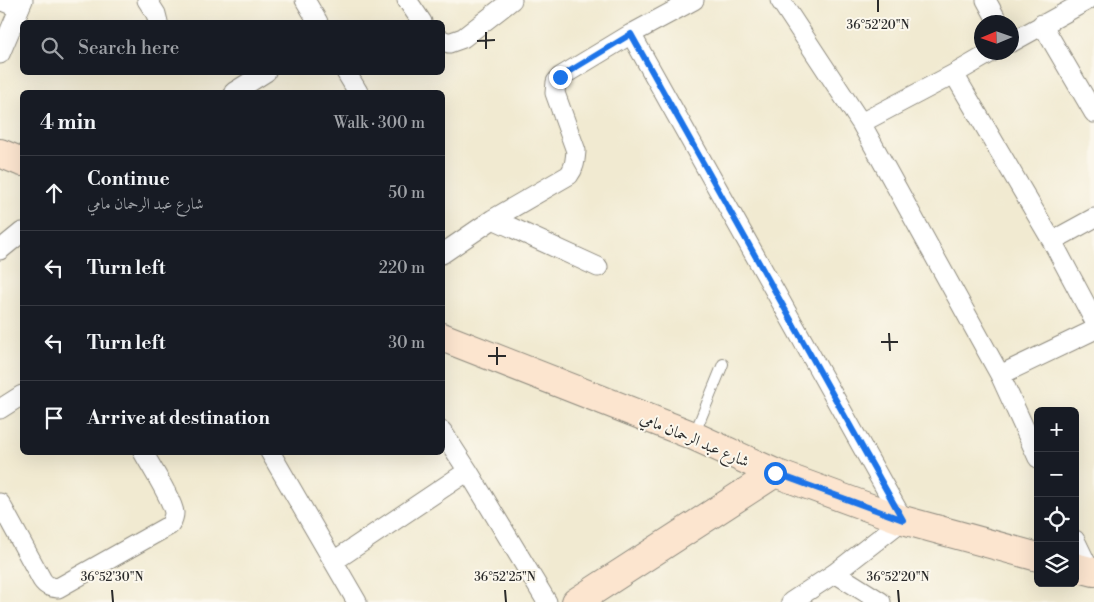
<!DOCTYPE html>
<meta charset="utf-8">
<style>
:root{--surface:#171b24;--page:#242831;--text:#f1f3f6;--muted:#9ea1a6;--line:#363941}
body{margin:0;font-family:"Libre Bodoni",Amiri,serif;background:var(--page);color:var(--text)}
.controls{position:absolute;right:15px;bottom:15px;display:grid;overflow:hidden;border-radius:8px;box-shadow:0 5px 20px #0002}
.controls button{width:45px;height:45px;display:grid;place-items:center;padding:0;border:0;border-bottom:1px solid var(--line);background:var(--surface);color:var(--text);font:25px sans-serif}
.compass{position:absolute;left:974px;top:15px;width:45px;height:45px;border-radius:50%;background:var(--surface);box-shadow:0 5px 20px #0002;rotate:268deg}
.stop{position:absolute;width:15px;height:15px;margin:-11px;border:4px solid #1a73e8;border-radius:50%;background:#fff}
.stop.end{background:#1a73e8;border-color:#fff;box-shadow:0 1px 5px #0008}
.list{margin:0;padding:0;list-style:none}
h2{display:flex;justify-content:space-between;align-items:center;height:65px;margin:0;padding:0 20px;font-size:21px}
h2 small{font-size:16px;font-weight:400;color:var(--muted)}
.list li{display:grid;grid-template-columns:32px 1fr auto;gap:15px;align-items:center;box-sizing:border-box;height:75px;padding:0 20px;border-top:1px solid var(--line)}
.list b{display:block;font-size:19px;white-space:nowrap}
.list p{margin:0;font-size:16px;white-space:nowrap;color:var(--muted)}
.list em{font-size:16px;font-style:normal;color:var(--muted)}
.icon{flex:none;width:28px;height:28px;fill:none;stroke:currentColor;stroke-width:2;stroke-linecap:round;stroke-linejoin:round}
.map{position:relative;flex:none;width:1094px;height:602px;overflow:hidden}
.search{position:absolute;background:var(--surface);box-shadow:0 5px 20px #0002;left:20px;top:20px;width:425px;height:55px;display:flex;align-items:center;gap:12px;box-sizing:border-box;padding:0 18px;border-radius:8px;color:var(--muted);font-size:19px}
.panel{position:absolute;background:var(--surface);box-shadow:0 5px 20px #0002;left:20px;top:90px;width:425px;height:365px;border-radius:8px}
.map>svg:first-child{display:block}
</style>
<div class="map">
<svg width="1094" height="602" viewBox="0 0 1094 602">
<rect width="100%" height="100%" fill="#fbf7ec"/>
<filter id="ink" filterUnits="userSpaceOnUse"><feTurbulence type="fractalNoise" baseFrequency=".02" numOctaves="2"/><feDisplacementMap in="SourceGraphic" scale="10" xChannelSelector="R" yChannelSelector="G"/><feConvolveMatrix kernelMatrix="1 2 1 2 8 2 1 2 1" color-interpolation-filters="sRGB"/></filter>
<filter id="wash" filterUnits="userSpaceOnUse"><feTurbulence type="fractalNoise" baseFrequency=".0096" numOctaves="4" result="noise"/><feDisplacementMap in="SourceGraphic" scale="20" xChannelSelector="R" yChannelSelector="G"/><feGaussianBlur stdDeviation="1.12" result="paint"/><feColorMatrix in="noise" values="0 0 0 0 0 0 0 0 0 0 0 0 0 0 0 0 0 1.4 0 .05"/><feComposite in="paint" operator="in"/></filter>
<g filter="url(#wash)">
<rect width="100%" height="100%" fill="#f1ead1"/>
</g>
<g filter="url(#ink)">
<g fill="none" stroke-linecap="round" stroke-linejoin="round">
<g stroke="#8e8a7e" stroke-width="12">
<path id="lane" d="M694,435L723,364"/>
</g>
<g stroke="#8e8a7e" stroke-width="21">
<path id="street" d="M0,0L19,8
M147,0L156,14L158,22
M305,0L318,22
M407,0L422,22
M780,0L861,123L1000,375L1038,458
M986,0L998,22
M1042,24L1094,113
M631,34L903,520L835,573L791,602
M442,40L449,43L463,38L512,0
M1012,42L1088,0
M0,54L23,0
M346,72L358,92
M954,74L1052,241L1094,320
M234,92L266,72
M861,123L954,74L992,52
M493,219L598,267
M1052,241L1094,218
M0,250L22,232
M442,254L493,219L569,175C575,167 575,160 576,151L555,93L556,82L560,77L631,34L694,0
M1000,375L1094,330
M0,409L22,395
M442,431L468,471L547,602
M270,452L357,602
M0,503L42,580C46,586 50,587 58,588L170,525C172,521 174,518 174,513C173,501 150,465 143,452
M1075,540L1090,571
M334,561L468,471
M835,573L881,602"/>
</g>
<g stroke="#8e8a7e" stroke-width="30">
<path id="secondary" d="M0,153L22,162
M442,337L694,436L775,473L903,520L1038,557
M1075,567L1094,572
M576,602L775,473"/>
</g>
<use href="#lane" stroke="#fff" stroke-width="10"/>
<use href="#street" stroke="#fff" stroke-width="19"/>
<use href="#secondary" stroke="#fce5cf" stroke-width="28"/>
</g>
</g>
<g fill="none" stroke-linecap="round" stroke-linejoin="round" filter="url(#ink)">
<path stroke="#1a73e8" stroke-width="6" d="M560,77L631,34L903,520L775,473"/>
</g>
<path fill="none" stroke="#2b2b2b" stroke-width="2" d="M878,0V12M486,32V49M477,41L495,40M889,333L890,351M881,342H898M497,347V365M488,356H506M112,590L113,602M505,590L506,602M898,590L899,602"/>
<g text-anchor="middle" stroke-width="4" stroke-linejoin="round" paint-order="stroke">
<g font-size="16" fill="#2b2b2b" stroke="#fbf7ec">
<text transform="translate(695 439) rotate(23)" y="6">شارع عبد الرحمان مامي</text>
</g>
</g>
<g font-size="12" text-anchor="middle" fill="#2b2b2b" stroke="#fbf7ec" stroke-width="4" stroke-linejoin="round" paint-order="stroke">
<text x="878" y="29">36°52'20"N</text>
<text x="112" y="581">36°52'30"N</text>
<text x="505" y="581">36°52'25"N</text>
<text x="898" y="581">36°52'20"N</text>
</g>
</svg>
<div class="controls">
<button>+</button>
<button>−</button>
<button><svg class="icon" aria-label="locate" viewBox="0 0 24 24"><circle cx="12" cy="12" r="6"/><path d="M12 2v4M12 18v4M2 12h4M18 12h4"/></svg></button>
<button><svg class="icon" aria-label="layers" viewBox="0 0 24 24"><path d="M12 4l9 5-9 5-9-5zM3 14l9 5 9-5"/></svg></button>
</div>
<svg class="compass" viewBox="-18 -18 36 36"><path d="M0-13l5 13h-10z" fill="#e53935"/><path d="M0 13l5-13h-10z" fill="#9ea1a6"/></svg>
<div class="stop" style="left:775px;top:473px"></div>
<div class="stop end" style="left:560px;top:77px"></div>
<div class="search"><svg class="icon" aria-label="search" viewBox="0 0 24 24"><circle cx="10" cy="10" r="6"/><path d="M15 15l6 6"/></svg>Search here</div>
<section class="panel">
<h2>4 min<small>Walk · 300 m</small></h2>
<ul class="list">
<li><svg class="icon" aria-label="ahead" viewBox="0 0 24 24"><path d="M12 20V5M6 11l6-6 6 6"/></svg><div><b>Continue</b><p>شارع عبد الرحمان مامي</p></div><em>50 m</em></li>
<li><svg class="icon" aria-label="left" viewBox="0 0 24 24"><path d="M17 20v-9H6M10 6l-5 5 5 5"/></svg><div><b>Turn left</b></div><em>220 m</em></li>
<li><svg class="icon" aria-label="left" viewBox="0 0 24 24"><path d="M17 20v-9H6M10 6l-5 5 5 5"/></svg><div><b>Turn left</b></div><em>30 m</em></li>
<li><svg class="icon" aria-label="arrive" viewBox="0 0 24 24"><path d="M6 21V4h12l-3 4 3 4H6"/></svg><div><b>Arrive at destination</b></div></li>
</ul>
</section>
</div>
